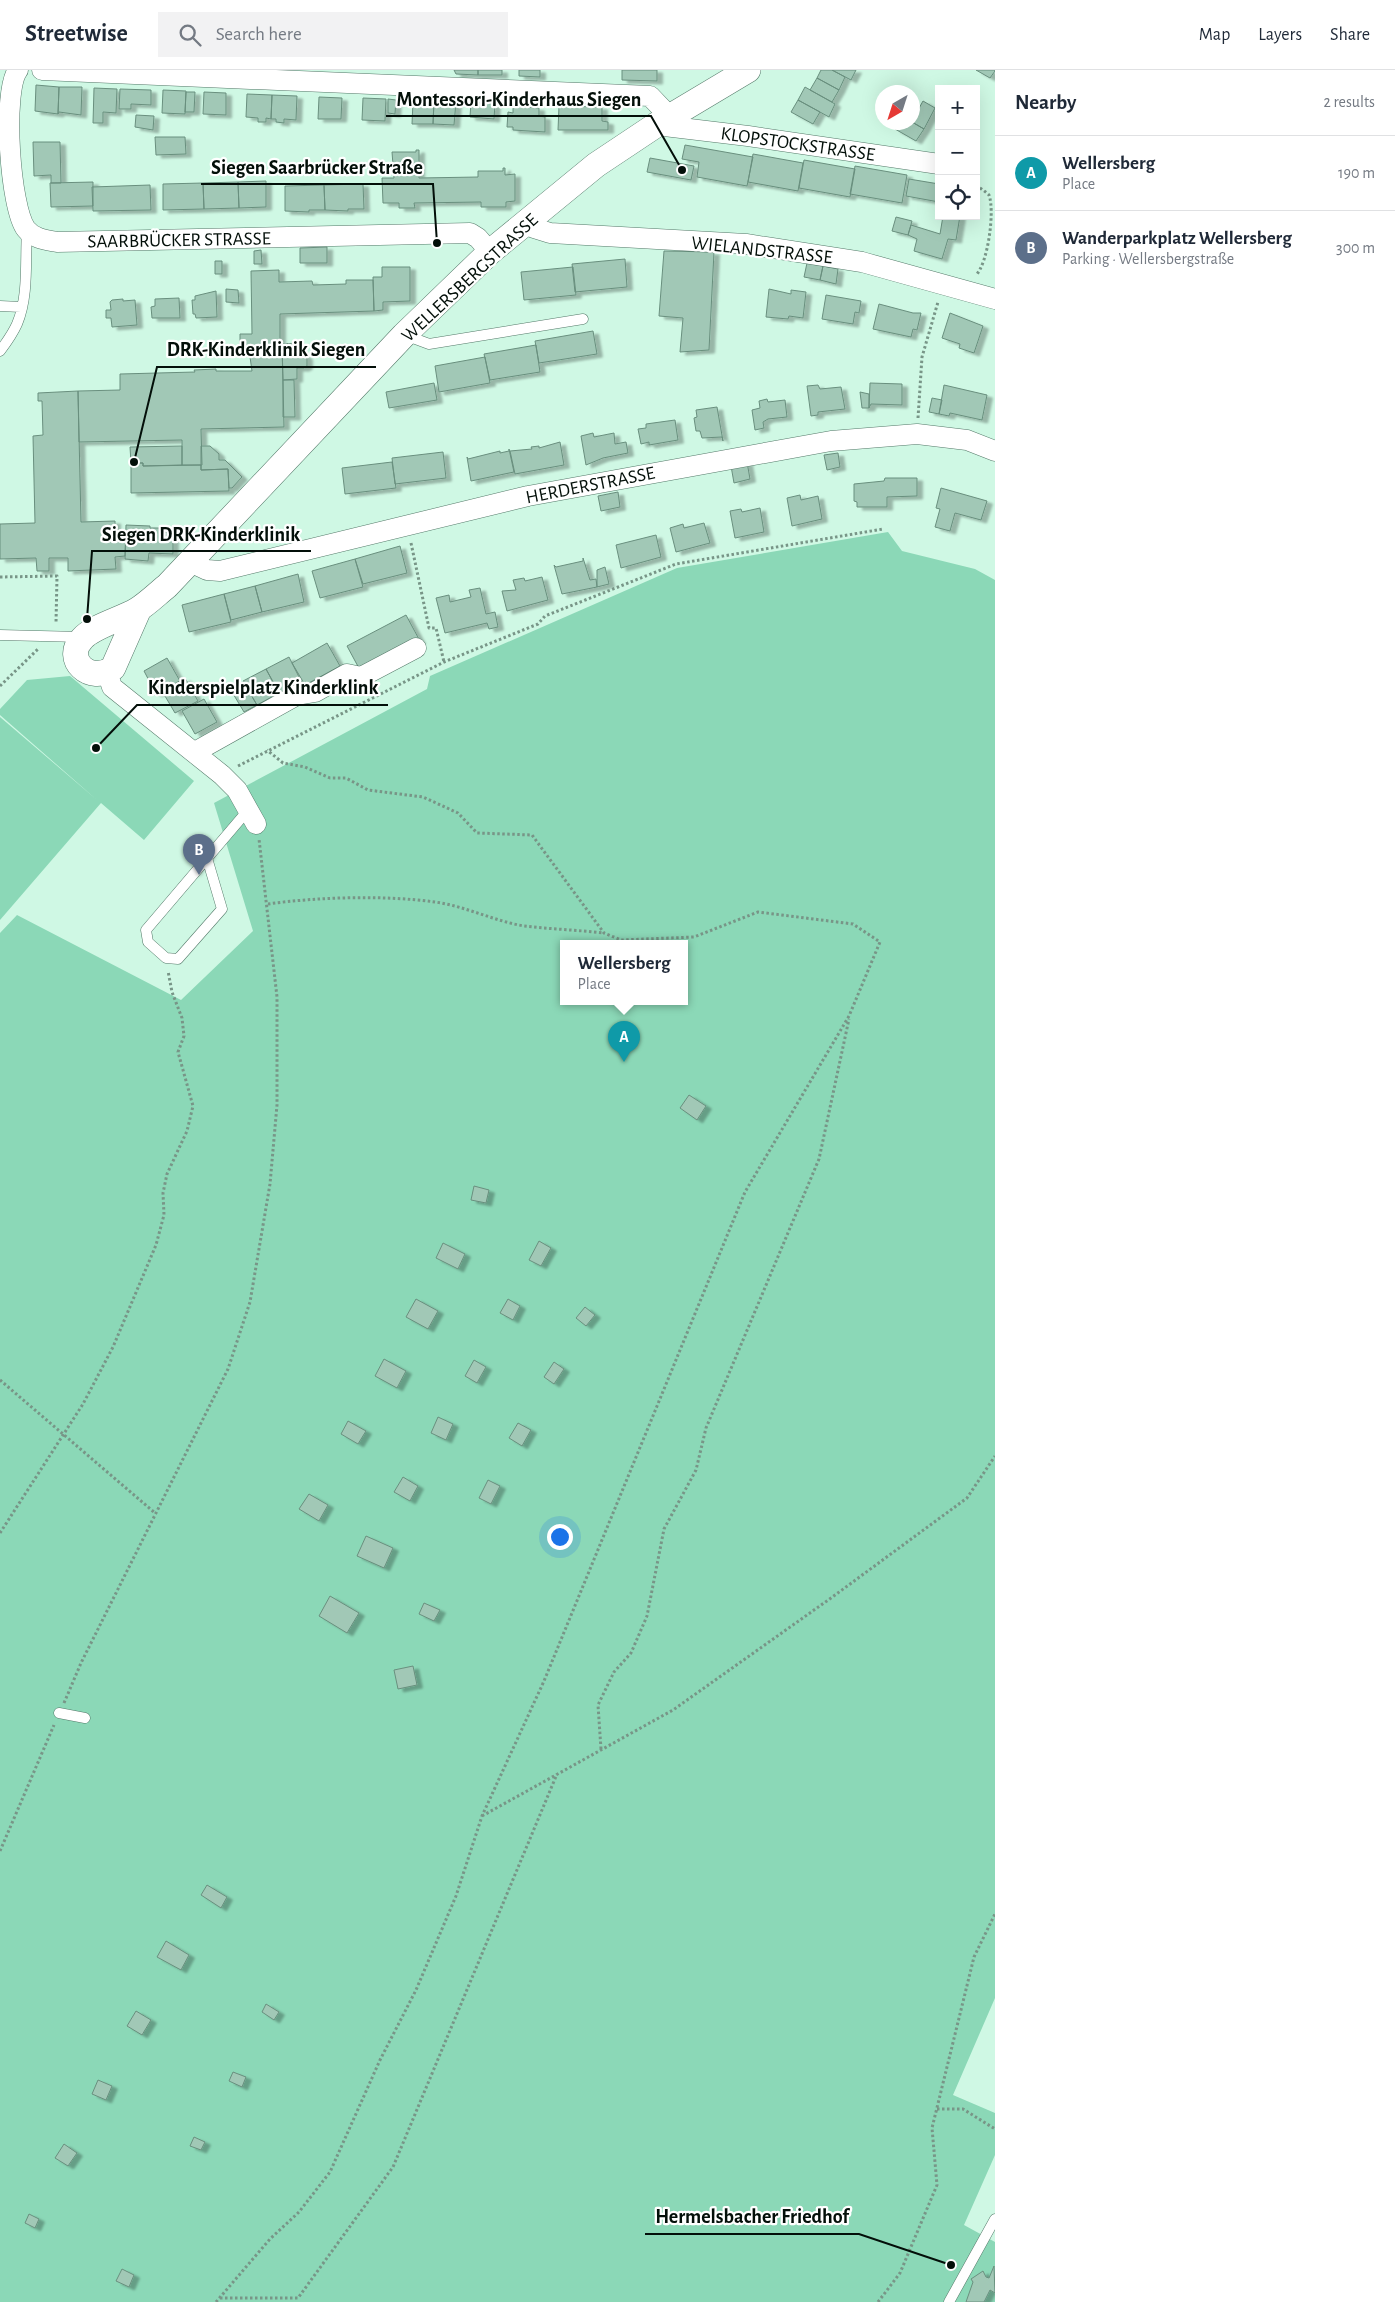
<!DOCTYPE html>
<meta charset="utf-8">
<style>
:root{--surface:#fff;--page:#f2f2f3;--text:#1f2937;--muted:#747a83;--line:#e0e1e3;--accent:#7c3aed}
body{margin:0;font-family:"Alegreya Sans",sans-serif;background:var(--page);color:var(--text)}
.controls{position:absolute;right:15px;top:15px;display:grid;overflow:hidden;border-radius:0px;box-shadow:0 5px 20px #0002}
.controls button{width:45px;height:45px;display:grid;place-items:center;padding:0;border:0;border-bottom:1px solid var(--line);background:var(--surface);color:var(--text);font:25px sans-serif}
.compass{position:absolute;left:875px;top:15px;width:45px;height:45px;border-radius:50%;background:var(--surface);box-shadow:0 5px 20px #0002;rotate:219deg}
.you{position:absolute;left:559px;top:1466px;width:18px;height:18px;margin:-12px;border:4px solid #fff;border-radius:50%;background:#1a73e8;box-shadow:0 0 0 8px #1a73e833}
.badge{display:grid;place-items:center;width:32px;height:32px;border-radius:50%;background:var(--accent);color:#fff;font-size:16px;font-weight:700}
.pin{position:absolute;translate:-50% -41px;filter:drop-shadow(0 1px 2px #0008)}
.pin::after{content:'';position:absolute;top:26px;width:18px;height:15px;background:inherit;clip-path:polygon(0 0,100% 0,50% 100%)}
.popup{position:absolute;left:560px;top:870px;width:128px;height:65px;box-sizing:border-box;display:grid;place-content:center;border-radius:0px;background:var(--surface);filter:drop-shadow(0 1px 4px #0005);font-size:16px;white-space:nowrap;color:var(--muted)}
.popup b{font-size:19px;color:var(--text)}
.popup::after{content:'';position:absolute;left:50%;top:100%;margin-left:-10px;border:10px solid transparent;border-top-color:var(--surface)}
.list{margin:0;padding:0;list-style:none}
h2{display:flex;justify-content:space-between;align-items:center;height:65px;margin:0;padding:0 20px;font-size:21px}
h2 small{font-size:16px;font-weight:400;color:var(--muted)}
.list li{display:grid;grid-template-columns:32px 1fr auto;gap:15px;align-items:center;box-sizing:border-box;height:75px;padding:0 20px;border-top:1px solid var(--line)}
.list b{display:block;font-size:19px;white-space:nowrap}
.list p{margin:0;font-size:16px;white-space:nowrap;color:var(--muted)}
.list em{font-size:16px;font-style:normal;color:var(--muted)}
.icon{flex:none;width:28px;height:28px;fill:none;stroke:currentColor;stroke-width:2;stroke-linecap:round;stroke-linejoin:round}
.map{position:relative;flex:none;width:995px;height:2232px;overflow:hidden}
header{display:flex;align-items:center;gap:30px;box-sizing:border-box;height:70px;padding:0 25px;background:var(--surface);border-bottom:1px solid var(--line)}
header strong{font-size:24px}
nav{display:flex;gap:28px;margin-inline-start:auto;font-size:18px}
.search{width:350px;height:45px;background:var(--page);display:flex;align-items:center;gap:12px;box-sizing:border-box;padding:0 18px;border-radius:0px;color:var(--muted);font-size:19px}
main{display:flex}
aside{flex:1;background:var(--surface)}
.map>svg:first-child{display:block}
</style>
<header>
<strong>Streetwise</strong>
<div class="search"><svg class="icon" aria-label="search" viewBox="0 0 24 24"><circle cx="10" cy="10" r="6"/><path d="M15 15l6 6"/></svg>Search here</div>
<nav><a>Map</a><a>Layers</a><a>Share</a></nav>
</header>
<main>
<div class="map">
<svg width="995" height="2232" viewBox="0 0 995 2232">
<defs>
<filter id="shadow"><feDropShadow dx="5.5" dy="3" stdDeviation="1" flood-color="#0004"/></filter>
</defs>
<rect width="100%" height="100%" fill="#cff8e4"/>
<path fill="#8bd8b7" fill-rule="evenodd" d="M888,462L902,481L975,499L995,510V1928L953,2025L995,2043V2085L964,2155L995,2172V2232H0V863L17,845L181,930L253,861L214,733L427,619L430,606L677,498ZM564,873H684V931H564Z
M70,606L194,711L144,770L101,733L0,850V647L97,730L0,645V639L27,610Z"/>
<path fill="#a1c8b6" stroke="#698f7e" filter="url(#shadow)" d="M454,0H478V5L456,4Z
M478,0H502V5H478Z
M519,0H540V7L519,6Z
M622,0H657V11L622,10Z
M821,0H832L845,7L839,20L817,8Z
M832,0H856L851,10Z
M976,0H995V1L990,8Z
M817,8L839,20L832,32L810,20Z
M36,15L59,17L58,44L35,41Z
M59,17H82L81,45L59,42L58,44Z
M805,17L835,34L829,47L798,30Z
M94,18L117,19L116,43L103,42V53H93Z
M120,19L151,20V35L131,34V39H119Z
M163,20L186,21L185,44L162,43Z
M186,22H195L194,42H185Z
M204,22L226,23V45L203,44Z
M247,24L272,25L271,49L266,48V52H258V48L246,47Z
M272,25L297,26L296,50L284,49V53L276,52V49H271Z
M319,27L342,28L341,49H318Z
M363,28L386,29L385,51L362,50Z
M388,29L396,30L395,44L388,43Z
M798,30L820,42L813,54L791,42Z
M413,31H434L433,54H412Z
M434,31L456,32L454,55L433,54Z
M923,31L935,38L924,59L912,52V37L918,40Z
M471,32L495,34L494,49L470,47Z
M518,34H524L525,37L539,38V46L545,47V62L513,60V57H507L508,42L513,43V37Z
M559,36L602,37V51L608,52V60H558Z
M136,45L154,46L153,60L135,57Z
M899,52H912L924,59L916,71L895,59Z
M155,67H185L186,84L156,85Z
M33,72H60L61,113H51V105L34,106Z
M685,75L753,87L747,116L697,107L699,92L682,89Z
M416,80H419V108L478,107V101H503V98H505V105L515,104V131L506,132V137H481V132L414,133L415,138H399V133H383L382,108H394L392,82H416Z
M753,84L803,93L798,121L748,112Z
M650,88L694,96L691,110L647,102Z
M804,90L855,99L850,127L799,118Z
M855,96L907,105L902,133L850,124Z
M909,109L939,114V132L906,126Z
M266,111V137L239,138L238,112Z
M93,112V136L51,137L50,113Z
M238,112L239,138L204,139L203,113Z
M203,113L204,139L163,140V114Z
M363,114L364,139H348V141L325,140L324,115Z
M150,115L151,140L93,141L92,117Z
M324,115L325,140H309V142L285,141V116Z
M943,146H960L956,170L948,169L942,189L914,181L917,169L908,165L911,155L940,164Z
M896,147L912,151L908,165L892,161Z
M327,177V193H300V178Z
M261,180L262,194H254V181Z
M664,181L714,182L709,280L680,282L683,248L659,246Z
M625,189L627,217L575,222L572,194Z
M215,191H222V204H215Z
M807,193L823,196L820,210L804,207Z
M823,196L838,199L836,214L820,210Z
M382,197H410V231L383,232V240L374,241L373,207H382Z
M573,197L576,225L524,230L521,202Z
M279,200V212L312,211L313,215L346,214V210H373L374,241L280,244V281L240,279V264H252L251,201Z
M226,219L238,220L239,233L226,232Z
M769,219L791,224V220L806,222L803,248L789,246L788,249L766,247Z
M216,221L217,247L196,248L195,244H193L192,230H195V226Z
M826,225L861,231L859,243L855,242L853,254L822,249Z
M179,228L180,248H152L151,237L155,236V229Z
M123,229V231L135,230L137,255L112,257L111,248H106V240H111L110,232L112,230Z
M879,234L913,243H921L917,260L913,259L911,267L873,259Z
M950,243L983,256L974,283L959,278L960,274L942,268Z
M593,261L597,284L539,293L535,271Z
M297,273V285L304,284L307,287V296L304,298H297V309L283,310L282,274Z
M280,274H282L284,357L201,359L202,395H182V370L79,372L78,321L120,320V304L195,302L194,300L216,299V301H252L250,287H262V281H280Z
M536,275L540,302L490,310L484,284Z
M485,287L490,313L439,322L435,296Z
M283,310H294L295,347H283Z
M434,313L437,330L389,338L386,322Z
M870,313L902,314V335L871,334L869,338Z
M818,315L820,319L841,317L845,339L818,342V345L811,346L807,316Z
M944,315L987,325L982,350L950,343L949,346L939,344Z
M78,321L81,452L115,451V461H126L125,486L115,487L116,499L68,501V488H49V501H37L36,488L0,489V454L35,453L33,366L43,365L42,331H38V323Z
M860,322L869,324V338H862Z
M932,328L942,330L939,344L929,342Z
M767,329L768,332L785,330L787,347L768,349L763,352L764,358L755,360L752,340L760,338L759,331Z
M717,337L723,371L722,367L702,368L700,361H696L694,348L697,347L696,340Z
M675,350L678,370L649,375V372L641,374L638,359L646,358V354Z
M593,363L594,367L614,363L615,374L626,372L628,383L603,388L586,395L581,366Z
M560,372L564,395L515,404L510,381L532,379L531,377L539,376V378Z
M182,376V395L143,396V393H131L130,377Z
M201,376H210L219,384V390H225L242,407L232,418H229L228,399L201,400Z
M509,379L514,402L471,411L467,387L468,389L500,381V383L509,381Z
M443,382L446,408L395,414L392,388Z
M838,383L840,397L827,400L824,385Z
M392,392L396,418L345,424L342,398Z
M747,392L750,409L734,413L731,396Z
M131,393H143V396L201,395V400L228,399L229,421L131,423Z
M885,408H917V426L887,427V437H857V432L854,431V414L884,411Z
M941,418L987,431L981,450L955,443L950,461L935,457L940,439L936,438Z
M618,422L620,437L601,441L598,426Z
M800,425L801,430L818,426L822,449L792,456L787,428Z
M760,438L764,462L735,468L730,441L741,439L742,442Z
M704,453L710,473L676,482L670,458L683,454L684,458Z
M126,455L150,456V458H161V462L173,463V484L149,483L148,491L125,489Z
M656,465L661,487L621,498L616,475Z
M400,476L407,503L363,514L355,489Z
M583,488L590,510L596,509L597,517L562,524L554,495L556,497L583,491Z
M355,489L363,517L320,528L312,501Z
M605,497L609,514L597,517V500Z
M298,504L304,532L262,542L255,516Z
M542,507L548,530L507,541L502,521L516,520L513,510L524,508L525,511Z
M255,516L262,542L231,550L224,524Z
M480,518L486,544L495,542L498,557L489,559L487,553L445,563L436,528L449,525L450,532L471,527L469,520Z
M224,524L231,552L189,562L182,535Z
M406,545L420,571L361,602L347,576Z
M327,573L340,596L305,615L292,593Z
M289,587L301,611L279,623L266,599Z
M167,588L180,611L156,624L144,601Z
M266,599L279,623L257,635L243,611Z
M185,608L198,631L175,643L162,621Z
M245,615L257,635L244,642L232,622Z
M204,629L217,652L195,664L182,641Z
M689,1025L706,1036L697,1050L680,1038Z
M474,1116L489,1120L486,1133L471,1130Z
M539,1171L551,1178L541,1196L529,1190Z
M443,1173L465,1184L458,1199L436,1188Z
M416,1229L438,1241L428,1259L406,1247Z
M508,1229L520,1236L513,1250L500,1243Z
M585,1237L595,1245L586,1256L576,1248Z
M384,1289L406,1301L397,1318L375,1306Z
M474,1290L486,1297L477,1313L465,1306Z
M554,1292L564,1299L554,1314L544,1307Z
M438,1347L453,1354L446,1370L431,1363Z
M348,1351L366,1361L358,1374L341,1364Z
M518,1353L531,1360L522,1376L509,1368Z
M403,1407L418,1416L410,1431L394,1422Z
M488,1410L500,1416L491,1434L479,1428Z
M309,1424L328,1435L319,1451L299,1439Z
M366,1466L393,1478L384,1498L357,1486Z
M330,1526L359,1543L347,1563L319,1546Z
M424,1533L440,1540L434,1551L419,1544Z
M413,1596L417,1615L398,1619L394,1600Z
M207,1815L227,1827L221,1838L201,1825Z
M166,1871L189,1885L181,1900L157,1887Z
M266,1934L279,1942L274,1950L262,1942Z
M136,1941L151,1950L142,1965L127,1956Z
M233,2002L246,2007L242,2017L229,2011Z
M98,2010L112,2016L106,2030L92,2024Z
M194,2067L205,2072L201,2080L190,2076Z
M64,2074L77,2083L68,2096L55,2088Z
M29,2144L39,2149L35,2158L25,2153Z
M994,2196L995,2223L990,2220L984,2232H966L973,2212L971,2209L983,2201L986,2207L989,2208Z
M122,2199L134,2205L129,2217L116,2211Z"/>
<g fill="none" stroke-linecap="round" stroke-linejoin="round">
<g stroke="#547969" stroke-width="11">
<path id="service" d="M0,236L21,237
M405,265L429,274L583,249
M0,281C6,273 13,263 17,254C29,226 25,190 27,160
M0,565L81,567
M207,788L222,839L178,889L166,888L148,872L146,860L249,739
M59,1643L85,1648
M949,2232L995,2149"/>
</g>
<g stroke="#547969" stroke-width="21">
<path id="minor" d="M18,0C2,21 10,138 26,159C34,169 46,170 57,172L470,163L478,168L490,182
M42,0L650,26L670,47
M656,55L748,66L939,94
M527,152L534,158L550,163L746,174L862,192L995,229
M190,492L207,500L220,501L528,426L831,371L917,364L967,370L995,381
M107,602L112,617L222,705L237,720L256,754
M195,682L297,625L315,622L347,604L361,607L416,578"/>
</g>
<g stroke="#547969" stroke-width="26">
<path id="tertiary" d="M139,539L113,598C90,615 63,589 82,569C92,557 122,549 137,540C147,534 157,524 167,516L404,265L490,182L596,95L656,55L748,0"/>
</g>
<path stroke="#789587" stroke-width="3" stroke-dasharray="2.5 2.5" stroke-linecap="butt" d="M976,115C980,118 986,122 989,125C995,141 988,193 976,205
M918,348L922,287L938,232
M411,473L429,558H436L444,592
M0,507L57,506L56,553
M0,616L38,579
M238,696L444,592L538,554L545,546L676,494L883,459
M268,834C318,827 384,825 435,832C465,836 494,851 524,856C550,859 577,860 604,863
M0,1310L155,1443
M0,1463L83,1334L113,1277L156,1175L164,1145L163,1123L167,1104L187,1061L193,1036L178,982L184,966L182,948L172,922L168,901
M64,1633L81,1593L228,1299L250,1232L270,1114L277,1035V927L259,769
M601,1679L598,1635L614,1602L631,1583L647,1546L664,1459L696,1400L706,1358L819,1089L849,949
M482,1746L673,1640L831,1528L967,1428L995,1386
M0,1781L54,1655
M937,2039H963L995,2059
M220,2228H298L393,2097L557,1704
M216,2232L270,2169L299,2142L330,2102L380,1990L416,1920L456,1826L482,1746L544,1611L745,1122L849,946L880,872L853,854L758,842L694,867L621,870L604,863L532,765L477,763L458,743L423,727L368,720L346,708H330L305,697L283,693L267,680
M878,2232L900,2203L937,2115L932,2058L974,1887L995,1844"/>
<use href="#service" stroke="#fff" stroke-width="10"/>
<use href="#minor" stroke="#fff" stroke-width="20"/>
<use href="#tertiary" stroke="#fff" stroke-width="25"/>
</g>
<g text-anchor="middle" stroke-width="4.5" stroke-linejoin="round" paint-order="stroke">
<g font-size="19" fill="#030f09" stroke="#fff">
<text transform="translate(798 73) rotate(8)" y="7">KLOPSTOCKSTRASSE</text>
<text transform="translate(179 169) rotate(-1)" y="7">SAARBRÜCKER STRASSE</text>
<text transform="translate(762 179) rotate(6)" y="7">WIELANDSTRASSE</text>
<text transform="translate(469 207) rotate(-43)" y="7">WELLERSBERGSTRASSE</text>
<text transform="translate(590 414) rotate(-11)" y="7">HERDERSTRASSE</text>
</g>
</g>
<path fill="none" stroke="#030f09" stroke-width="2" d="M682 100L651 46H386M437 173L433 114H201M134 392L157 297H376M87 549L92 481H311M96 678L137 635H388M951 2195L859 2164H645"/>
<g fill="#030f09" stroke="#fff" stroke-width="2">
<circle cx="682" cy="100" r="5"/>
<circle cx="437" cy="173" r="5"/>
<circle cx="134" cy="392" r="5"/>
<circle cx="87" cy="549" r="5"/>
<circle cx="96" cy="678" r="5"/>
<circle cx="951" cy="2195" r="5"/>
</g>
<g font-size="20" text-anchor="middle" font-weight="bold" fill="#030f09" stroke="#fff" stroke-width="4.5" stroke-linejoin="round" paint-order="stroke">
<text x="519" y="36">Montessori-Kinderhaus Siegen</text>
<text x="317" y="104">Siegen Saarbrücker Straße</text>
<text x="266" y="286">DRK-Kinderklinik Siegen</text>
<text x="201" y="471">Siegen DRK-Kinderklinik</text>
<text x="263" y="624">Kinderspielplatz Kinderklink</text>
<text x="752" y="2153">Hermelsbacher Friedhof</text>
</g>
</svg>
<div class="controls">
<button>+</button>
<button>−</button>
<button><svg class="icon" aria-label="locate" viewBox="0 0 24 24"><circle cx="12" cy="12" r="6"/><path d="M12 2v4M12 18v4M2 12h4M18 12h4"/></svg></button>
</div>
<svg class="compass" viewBox="-18 -18 36 36"><path d="M0-13l5 13h-10z" fill="#e53935"/><path d="M0 13l5-13h-10z" fill="#747a83"/></svg>
<div class="you"></div>
<div class="pin badge" style="left:624px;top:992px;background:#0f9aa8">A</div>
<div class="popup"><b>Wellersberg</b>Place</div>
<div class="pin badge" style="left:199px;top:805px;background:#5c6f8a">B</div>
</div>
<aside>
<h2>Nearby<small>2 results</small></h2>
<ul class="list">
<li><span class="badge" style="background:#0f9aa8">A</span><div><b>Wellersberg</b><p>Place</p></div><em>190 m</em></li>
<li><span class="badge" style="background:#5c6f8a">B</span><div><b>Wanderparkplatz Wellersberg</b><p>Parking · Wellersbergstraße</p></div><em>300 m</em></li>
</ul>
</aside>
</main>
